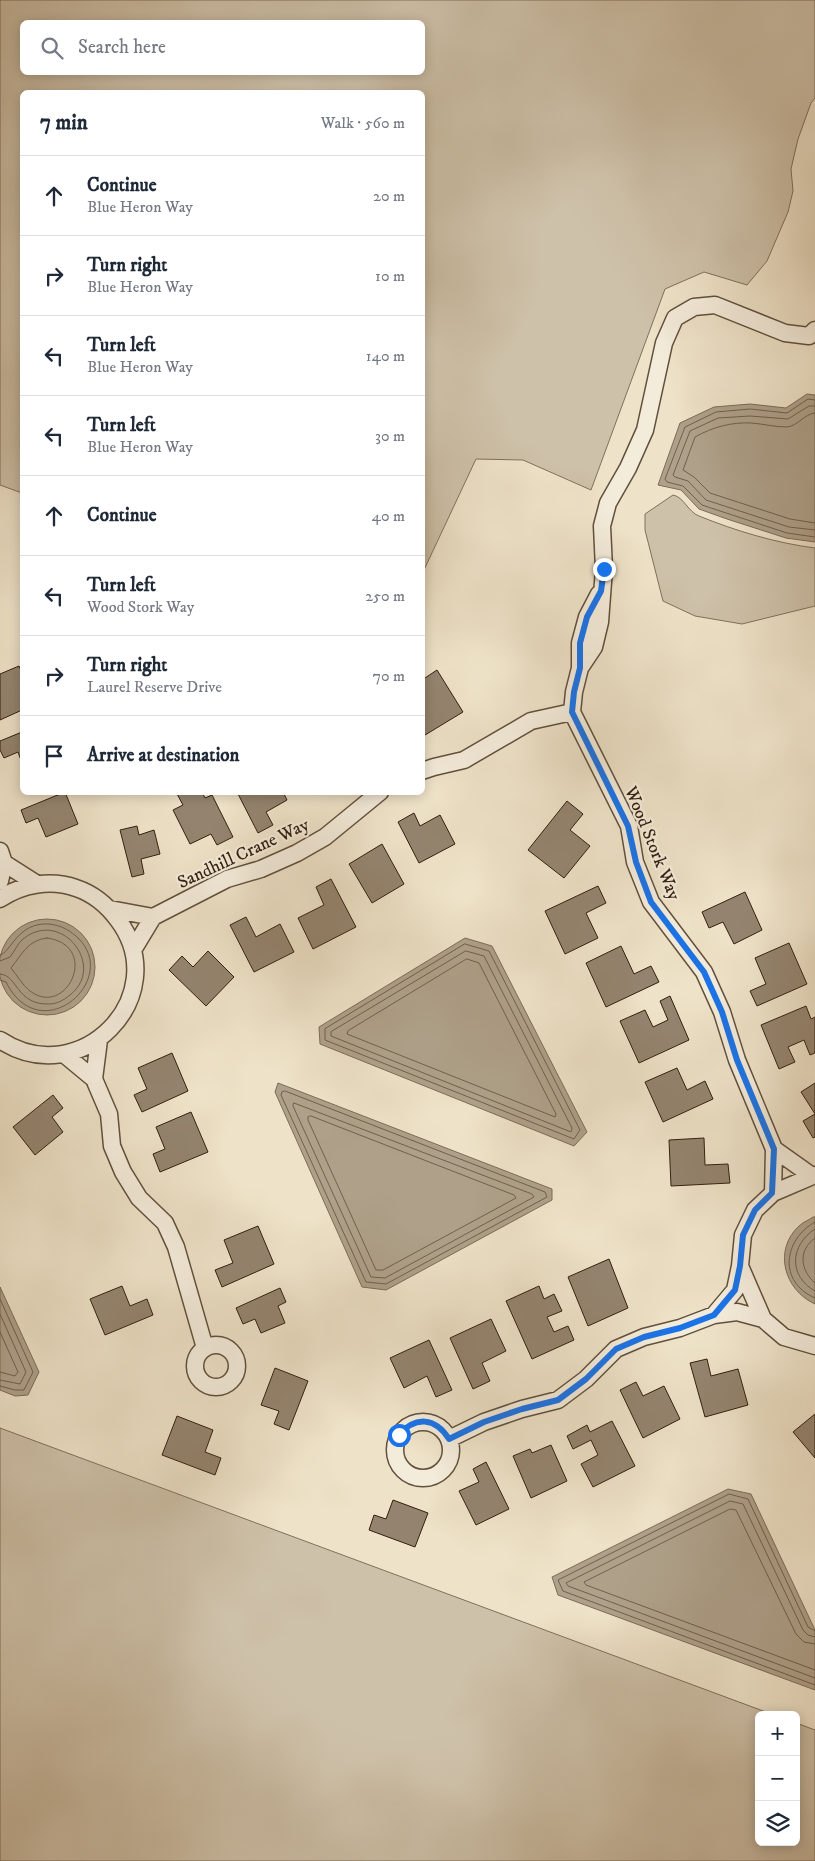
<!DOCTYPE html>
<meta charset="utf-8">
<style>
:root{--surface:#fff;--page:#f6f6f7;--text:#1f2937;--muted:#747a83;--line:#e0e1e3}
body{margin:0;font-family:"IM FELL DW Pica",serif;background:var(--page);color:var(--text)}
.controls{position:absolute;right:15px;bottom:15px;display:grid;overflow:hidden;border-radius:8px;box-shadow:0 2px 12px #0003}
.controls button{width:45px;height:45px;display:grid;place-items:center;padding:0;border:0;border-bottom:1px solid var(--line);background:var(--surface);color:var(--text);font:25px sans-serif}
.stop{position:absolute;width:15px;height:15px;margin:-11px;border:4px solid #1a73e8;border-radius:50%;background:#fff}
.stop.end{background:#1a73e8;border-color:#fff;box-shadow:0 1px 5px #0008}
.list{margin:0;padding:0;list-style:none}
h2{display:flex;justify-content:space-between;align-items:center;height:65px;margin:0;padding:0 20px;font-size:21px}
h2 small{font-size:16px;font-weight:400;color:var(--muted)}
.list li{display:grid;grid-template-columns:32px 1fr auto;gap:15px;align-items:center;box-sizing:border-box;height:80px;padding:0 20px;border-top:1px solid var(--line)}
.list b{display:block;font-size:19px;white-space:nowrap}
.list p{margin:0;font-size:16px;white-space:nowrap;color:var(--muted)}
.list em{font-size:16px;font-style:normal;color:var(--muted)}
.icon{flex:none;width:28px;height:28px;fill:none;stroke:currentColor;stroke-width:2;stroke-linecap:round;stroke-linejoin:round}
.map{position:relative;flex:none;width:815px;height:1861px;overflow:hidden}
.search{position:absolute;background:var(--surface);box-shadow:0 2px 12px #0003;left:20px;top:20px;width:405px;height:55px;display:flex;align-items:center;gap:12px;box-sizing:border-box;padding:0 18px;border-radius:8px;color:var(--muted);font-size:19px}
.panel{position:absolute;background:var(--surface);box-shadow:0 2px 12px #0003;left:20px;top:90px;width:405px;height:705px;border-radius:8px}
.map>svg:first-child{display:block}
</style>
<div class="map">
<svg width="815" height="1861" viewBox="0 0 815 1861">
<rect width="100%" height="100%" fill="#eee2c8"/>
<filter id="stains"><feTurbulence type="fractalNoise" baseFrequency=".004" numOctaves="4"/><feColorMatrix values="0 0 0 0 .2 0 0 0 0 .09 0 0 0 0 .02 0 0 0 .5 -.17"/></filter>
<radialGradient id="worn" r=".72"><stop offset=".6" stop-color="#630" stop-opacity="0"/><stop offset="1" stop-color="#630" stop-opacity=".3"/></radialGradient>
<path fill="#cec1a9" stroke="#80705c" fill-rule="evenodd" d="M0,0H815V98L811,103L798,139L791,169L793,191L788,212L767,261L747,285L704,272L665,289L591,490L523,460L476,459L423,572L422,92H22V493L0,485ZM422,22V72H22V22Z
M673,495C684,497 688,512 699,516C736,531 776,543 815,548V606L742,624L695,616L663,601L645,530V514Z
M0,1428L774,1715H759V1842H796V1723L815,1730V1861H0Z"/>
<path fill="#aea089" stroke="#7c6c58" d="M807,394L815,395V542L786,538L727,519L699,509L681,490L658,485L680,423L714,407L750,404L786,408Z
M-1 967a48 48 0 1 1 96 0a48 48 0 1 1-96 0Z
M465,938L492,946L587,1132L574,1146L320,1044L319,1027Z
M278,1083L552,1189V1200L386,1290L362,1287L275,1092Z
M813,1217H815V1304C784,1290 773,1250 799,1226C803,1222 809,1220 813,1217Z
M0,1287L39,1372L28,1395L15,1396L0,1390Z
M728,1489L751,1494L815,1630V1690L558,1595L552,1577Z"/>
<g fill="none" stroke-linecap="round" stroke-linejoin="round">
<path stroke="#70604c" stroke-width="1" d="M815,400L808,399L787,413L750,409L716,412L685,427L665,479L667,482L683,486L702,505L787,533L815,537
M815,406H809L788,419L750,416L718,418L690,431L673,475L675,477L688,481L706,500L789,527L815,530
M815,413C804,414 798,426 787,427C775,427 763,424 752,423C731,422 713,427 695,437L683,470L694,477L710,493L790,519L815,523
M47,938C101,945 67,1019 30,991C22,985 17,975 11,968C22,954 28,940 47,938Z
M465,944L489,951L580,1130L574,1139L325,1040V1029Z
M466,951L484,956L572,1128L571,1132L331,1036V1032Z
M0,955C11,953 17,922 49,924C61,925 71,931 79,939C120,981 40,1050 6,982L0,980
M467,959L479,963L556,1114L555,1117L347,1034L348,1031Z
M0,961L10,957C15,951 17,944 23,939C61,908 107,966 70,995C64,1000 57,1004 49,1004C16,1005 18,975 0,974
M285,1091L545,1192L547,1197L386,1284L366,1282L281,1095L282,1092Z
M294,1103L532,1194L534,1197L385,1278L371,1277L293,1106Z
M311,1116L514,1195L516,1198L383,1270H376L308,1120V1117Z
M815,1222C783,1240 778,1282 815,1298
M815,1229C790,1245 788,1276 815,1291
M815,1238C798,1250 800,1270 815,1283
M0,1299L33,1372L24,1390H15L0,1386
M0,1314L26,1372L20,1384L0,1380
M0,1332L18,1372L15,1376L0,1372
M815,1631L808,1627L748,1499L729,1494L558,1580L563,1591L815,1685
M815,1637L808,1635L803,1630L743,1504L730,1501L566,1583L568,1586L815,1678
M815,1644L804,1642L796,1634L736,1510L730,1509L584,1582L586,1585L815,1670"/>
</g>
<path fill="#94846f" stroke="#321f0f" d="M19,666L22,673V710L0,720V674Z
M437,670L463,712L425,735L422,731V680Z
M22,732V763L18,752L4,758L0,750V741Z
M65,792L78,824L46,837L38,818L26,823L21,810Z
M176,792H202L205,798L212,795L233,837L217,845L211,834L190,844L173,810L183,805Z
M237,792H283L287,800L266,812L273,825L258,833Z
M567,801L583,814L570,830L590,846L564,878L528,850Z
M414,813L420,826L440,815L455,844L419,863L398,822Z
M137,826L139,835L154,830L160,854L141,859L144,874L132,877L120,830Z
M382,844L404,884L372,903L349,864Z
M331,879L356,927L313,949L298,918L324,905L316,887Z
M598,886L606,903L586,913L598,938L565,954L545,911Z
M745,892L762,930L734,944L723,922L709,928L702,912Z
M246,917L256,937L280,924L294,952L254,972L230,925Z
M789,943L807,984L757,1006L750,991L766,984L755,958Z
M621,946L634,974L651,966L659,982L606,1007L586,963Z
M208,951L234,977L206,1006L169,970L182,956L193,967Z
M670,996L689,1040L639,1063L620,1021L645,1010L653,1027L668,1020L660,1001Z
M806,1006L811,1019L815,1017V1053L810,1055L804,1040L788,1047L795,1062L779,1069L761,1025Z
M172,1053L188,1091L142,1112L134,1095L147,1089L138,1068Z
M677,1068L687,1090L705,1081L713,1099L663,1122L645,1082Z
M815,1083V1137L813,1138L803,1121L815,1114L801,1092Z
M53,1095L63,1108L52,1117L63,1132L35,1155L13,1127Z
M191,1112L208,1152L160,1172L153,1154L165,1149L156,1127Z
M704,1138L705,1165L728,1164L730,1183L671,1186L669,1140Z
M258,1226L274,1264L222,1287L215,1270L233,1263L224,1240Z
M609,1259L628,1308L588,1326L568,1277Z
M122,1286L130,1306L147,1299L153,1315L105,1335L90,1299Z
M539,1286L544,1299L554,1294L562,1311L547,1317L554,1332L568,1326L574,1340L532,1359L506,1301Z
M280,1288L286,1302L278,1306L285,1323L261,1333L255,1319L243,1324L236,1308Z
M491,1319L506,1351L482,1363L490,1381L473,1389L450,1338Z
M429,1340L452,1390L436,1397L427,1376L404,1388L390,1358Z
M707,1359L711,1376L738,1369L748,1405L705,1417L690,1363Z
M275,1368L308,1381L289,1430L274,1424L279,1411L261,1405Z
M636,1382L643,1396L664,1386L680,1419L643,1438L620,1390Z
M815,1414V1458L793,1432Z
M177,1416L213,1430L205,1452L221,1458L215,1475L162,1455Z
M612,1421L635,1466L593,1487L581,1464L598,1455L591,1440L573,1449L567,1436L587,1425L590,1432Z
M551,1445L567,1481L531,1498L513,1456L530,1449L532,1453Z
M486,1462L509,1509L476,1525L459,1491L479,1482L473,1469Z
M393,1500L428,1513L415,1547L369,1530L374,1515L386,1519Z"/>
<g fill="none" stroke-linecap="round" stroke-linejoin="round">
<g stroke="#61503d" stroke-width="19">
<path id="minor" d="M580,668L594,647L600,622L604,569L602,526L608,503L628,468L645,430L664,343L675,318L694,307L715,305L785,333L809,336L815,330
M572,712L629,826L635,862L651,902L704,972L722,1012L737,1060L774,1149L773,1193
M572,712L574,692L580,668V643L587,617L599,594
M422,771L434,767L464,760L531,721L572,712
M0,851L4,863L37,884
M0,881L4,863
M0,899C22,884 51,879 76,888C94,894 107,905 118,920C175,996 80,1093 0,1040
M110,909L153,917L227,879L261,869L297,853L325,837L380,792
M133,950L153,917
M99,1040L94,1079L109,1114L112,1146L123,1172L139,1198L165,1223L176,1247L205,1348
M65,1055L94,1079
M774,1149L812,1176
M740,1266L763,1319L784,1337L815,1346
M714,1315L735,1290L740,1266L743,1235L755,1210L773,1193L815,1175
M195 1366a21 21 0 1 1 42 0a21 21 0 1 1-42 0Z
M395 1450a28 28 0 1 1 56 0a28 28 0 1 1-56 0Z
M449,1439L484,1422L522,1409L558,1400L586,1379L616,1349L644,1337L680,1328L714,1315L737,1312L763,1319"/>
</g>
<use href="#minor" stroke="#f4ecdb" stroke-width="16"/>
</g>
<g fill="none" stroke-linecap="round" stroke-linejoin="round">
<path stroke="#1a73e8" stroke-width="6" d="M399,1435C415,1416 435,1417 449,1439L484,1422L522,1409L558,1400L586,1379L616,1349L644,1337L680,1328L714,1315L735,1290L740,1266L743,1235L755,1210L772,1193L774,1149L737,1060L722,1012L704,972L651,902L636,862L628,826L572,712L574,692L580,668V643L587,617L601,591L604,569"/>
</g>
<g text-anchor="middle" stroke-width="4.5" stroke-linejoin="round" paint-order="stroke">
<g font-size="18" fill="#321f0f" stroke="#f4ecdb">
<text transform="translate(653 843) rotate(68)" y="6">Wood Stork Way</text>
<text transform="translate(243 853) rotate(-25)" y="6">Sandhill Crane Way</text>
</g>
</g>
<rect width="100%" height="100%" filter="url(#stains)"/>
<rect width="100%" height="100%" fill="url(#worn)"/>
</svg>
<div class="controls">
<button>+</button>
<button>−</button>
<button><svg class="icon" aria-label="layers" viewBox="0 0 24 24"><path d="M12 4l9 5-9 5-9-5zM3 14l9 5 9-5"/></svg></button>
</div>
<div class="stop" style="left:399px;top:1435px"></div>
<div class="stop end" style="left:604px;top:569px"></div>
<div class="search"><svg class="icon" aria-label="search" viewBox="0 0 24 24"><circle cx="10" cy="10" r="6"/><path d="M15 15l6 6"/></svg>Search here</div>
<section class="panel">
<h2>7 min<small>Walk · 560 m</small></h2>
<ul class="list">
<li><svg class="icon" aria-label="ahead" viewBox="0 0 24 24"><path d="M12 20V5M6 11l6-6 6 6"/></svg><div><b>Continue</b><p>Blue Heron Way</p></div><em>20 m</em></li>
<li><svg class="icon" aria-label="right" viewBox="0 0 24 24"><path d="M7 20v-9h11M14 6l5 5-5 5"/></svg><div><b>Turn right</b><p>Blue Heron Way</p></div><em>10 m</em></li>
<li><svg class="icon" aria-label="left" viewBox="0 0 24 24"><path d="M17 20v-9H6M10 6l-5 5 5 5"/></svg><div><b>Turn left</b><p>Blue Heron Way</p></div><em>140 m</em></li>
<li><svg class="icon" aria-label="left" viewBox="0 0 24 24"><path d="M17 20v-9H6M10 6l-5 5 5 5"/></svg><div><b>Turn left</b><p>Blue Heron Way</p></div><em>30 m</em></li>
<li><svg class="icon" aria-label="ahead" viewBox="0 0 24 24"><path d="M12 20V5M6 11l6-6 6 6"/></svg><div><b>Continue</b></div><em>40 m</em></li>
<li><svg class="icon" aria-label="left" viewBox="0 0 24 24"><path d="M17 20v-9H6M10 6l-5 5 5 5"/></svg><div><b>Turn left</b><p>Wood Stork Way</p></div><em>250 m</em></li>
<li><svg class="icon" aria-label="right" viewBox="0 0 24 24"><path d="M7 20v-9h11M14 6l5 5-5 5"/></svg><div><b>Turn right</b><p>Laurel Reserve Drive</p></div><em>70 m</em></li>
<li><svg class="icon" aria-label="arrive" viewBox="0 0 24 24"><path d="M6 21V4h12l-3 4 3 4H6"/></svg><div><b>Arrive at destination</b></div></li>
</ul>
</section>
</div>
